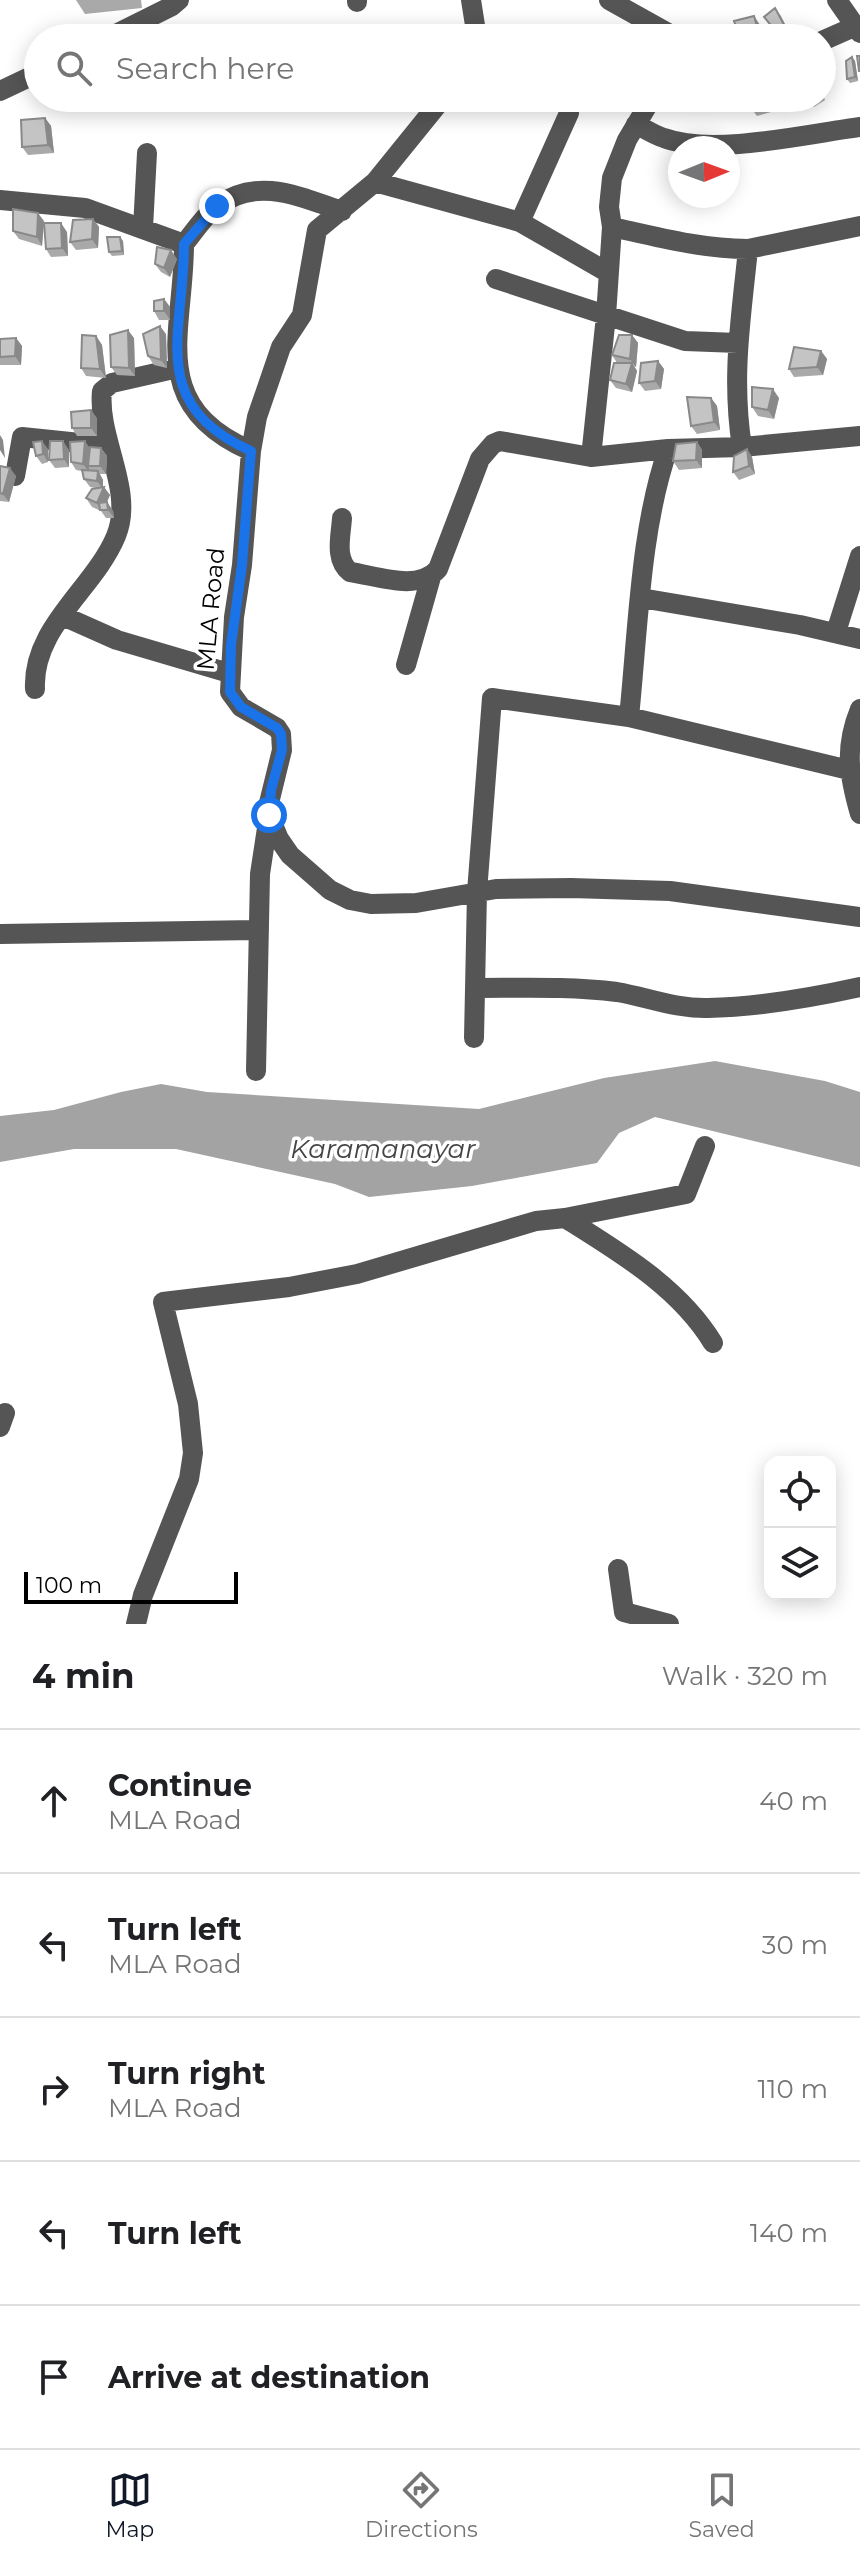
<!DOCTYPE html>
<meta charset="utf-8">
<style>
:root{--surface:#fff;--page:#f6f6f6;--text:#202124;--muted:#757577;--line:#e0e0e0;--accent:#111827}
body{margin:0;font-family:Montserrat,sans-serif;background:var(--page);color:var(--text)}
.controls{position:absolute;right:24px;bottom:24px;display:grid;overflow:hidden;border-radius:16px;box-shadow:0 4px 20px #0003}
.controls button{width:72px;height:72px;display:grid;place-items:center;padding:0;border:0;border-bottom:2px solid var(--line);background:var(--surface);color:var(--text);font:40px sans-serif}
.compass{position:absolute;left:668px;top:136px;width:72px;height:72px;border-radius:50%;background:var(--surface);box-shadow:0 4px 20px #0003;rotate:89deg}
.scale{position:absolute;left:24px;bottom:20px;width:214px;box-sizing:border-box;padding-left:8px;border:4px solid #000;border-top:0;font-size:22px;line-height:28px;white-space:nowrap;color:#000;-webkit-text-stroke:6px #fff;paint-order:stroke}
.stop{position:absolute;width:24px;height:24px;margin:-18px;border:6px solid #1a73e8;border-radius:50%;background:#fff}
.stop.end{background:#1a73e8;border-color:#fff;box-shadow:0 2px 8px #0008}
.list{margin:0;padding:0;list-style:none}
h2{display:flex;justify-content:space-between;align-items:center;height:104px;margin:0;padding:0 32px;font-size:34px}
h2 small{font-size:26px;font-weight:400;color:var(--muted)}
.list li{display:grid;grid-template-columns:52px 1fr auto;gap:24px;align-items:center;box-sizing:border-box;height:144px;padding:0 32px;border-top:2px solid var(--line)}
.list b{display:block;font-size:30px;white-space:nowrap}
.list p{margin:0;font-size:26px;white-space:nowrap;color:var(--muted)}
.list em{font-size:26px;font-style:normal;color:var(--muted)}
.icon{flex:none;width:44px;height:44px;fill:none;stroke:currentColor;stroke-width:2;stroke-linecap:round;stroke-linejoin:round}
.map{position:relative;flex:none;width:860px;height:1624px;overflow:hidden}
.search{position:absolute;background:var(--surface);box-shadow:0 4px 20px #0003;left:24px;right:24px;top:24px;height:88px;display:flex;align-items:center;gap:20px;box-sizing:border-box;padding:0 28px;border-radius:44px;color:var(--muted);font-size:30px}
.sheet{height:824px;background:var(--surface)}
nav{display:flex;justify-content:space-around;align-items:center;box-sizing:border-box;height:112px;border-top:2px solid var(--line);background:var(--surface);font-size:22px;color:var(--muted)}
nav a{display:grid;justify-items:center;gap:4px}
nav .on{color:var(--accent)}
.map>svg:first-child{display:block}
</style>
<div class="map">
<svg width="860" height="1624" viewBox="0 0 860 1624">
<rect width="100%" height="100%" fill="#fff"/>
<path fill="#a3a3a3" d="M715,1061L825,1081L860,1092V1167L655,1117L619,1133L597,1163L472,1186L369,1197L335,1184L176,1149H74L0,1162V1116L54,1110L121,1092L161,1084L207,1092L479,1109L604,1078Z"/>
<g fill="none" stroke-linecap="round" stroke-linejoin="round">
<path stroke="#555" stroke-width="20" d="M471,0L477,38
M609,0L677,38
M837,0L860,33
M357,2V0
M108,38L172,6L179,0
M822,41L856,26
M0,91L38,73
M443,98L375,182L317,230L302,315L281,347L257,417L251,451L242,565L234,617L230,692L241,707L277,728L281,734L282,750L269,803V815L279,839L290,855L330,890L350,900L371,904L416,903L496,889L571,888L670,891L860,917
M636,124C645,129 654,135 664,138C713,156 807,134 860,127
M375,182L520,222L607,272
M0,200L85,208L184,244C184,333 146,405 251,451
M520,222L569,113
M612,227C657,237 702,249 748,249L860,226
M143,228L147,153
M184,244C194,232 205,215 217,206C258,176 300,197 342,211
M496,279L685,341L738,343
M742,447C731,377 741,319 748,249
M591,457L606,316L612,227L609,207L612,178L627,140L652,98
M15,476L22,437L109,446
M342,518C341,536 334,559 350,572C377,576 418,592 438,569L480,459L493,444L500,441L591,457L668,449L742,447L860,436
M641,598L800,625L860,639
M63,616L117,640L229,673
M836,632L860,556
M406,665L431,577
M35,689C32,627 94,589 116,536C135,490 97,439 102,391L112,383L178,368
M860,709C844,748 849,776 860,814
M629,717C638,631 640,529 668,449
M0,934L259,930
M475,988C522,988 570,986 617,992C647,997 676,1009 708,1008C760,1007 810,998 860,987
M474,1038L477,892L492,698L629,717L849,770
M256,1071L260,874L269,815
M565,1218C619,1252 679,1287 713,1343
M0,1427L5,1413
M618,1569L624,1612L669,1624
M136,1624L143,1595L189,1479L193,1453L188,1404L163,1302L289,1287L357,1274L536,1221L565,1218L686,1194L705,1146"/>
</g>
<path fill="#a9a9a9" d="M76,0H141L142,8L85,14Z
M775,8L781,16L792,38H780L764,17Z
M828,53L836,66L822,71V55Z
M852,57L855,61L858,81L850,83L847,79Z
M822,92L825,100L814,107L808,98H822Z
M761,98L771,112L757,116L751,108Z
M784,98L788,108L776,112L770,104Z
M787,98H805L806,104L793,108Z
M45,118L51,126L54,153L28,155L22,147Z
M93,219L99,227L98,248L76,250L70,242Z
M44,221L42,246L19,239L13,231Z
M67,232L68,256L51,257L46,249Z
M123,241L124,255L112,256L109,252Z
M177,259L170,277L161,272L155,264Z
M164,299L170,307V320H159L154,311Z
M166,334L167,368L154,365L148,356Z
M632,335L638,343L636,367L634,366L637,371L632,392L616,388L610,380L617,363L612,355Z
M96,336L102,345L106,378L86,376L81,368Z
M16,338L22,346L21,365H0V339Z
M134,338L135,376L117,375L111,367Z
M821,351L827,359L823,375L794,377L789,369Z
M658,361L664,369L661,389L645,391L639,383Z
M711,398L717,406L720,430L697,434L691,426Z
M779,398L774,419L758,416L752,407Z
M97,418V436H77L72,428Z
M697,442L702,450V468L679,470L673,461Z
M90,448H101L107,456L106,474H100L103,480V487L110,495L107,502L113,511L114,518H106L101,511L92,507L86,498L96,488L90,487L84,479L82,471L76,470L71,462Z
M48,449V462L42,464L36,456Z
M747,449L752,457L755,474L739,480L733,472Z
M69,450V467L55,468L49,460Z
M0,466L16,476L9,502L0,501Z"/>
<path fill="#898989" d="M754,16L760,25L764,38L760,37Z
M852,57L855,61L858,81L855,77Z
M45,118L51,126L54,153L48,145Z
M38,213L44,221L42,246L37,237Z
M93,219L99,227L98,248L92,239Z
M61,223L67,232L68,256L62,248Z
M120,237L123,241L124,255L122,251Z
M171,250L177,259L170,277L164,268Z
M164,299L170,307V320L164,311Z
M160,326L166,334L167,368L161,360Z
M128,330L134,338L135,376L129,368Z
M632,335L638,343L636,367L630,359Z
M96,336L102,345L106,378L100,369Z
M16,338L22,346L21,365L15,356Z
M821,351L827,359L823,375L817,367Z
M658,361L664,369L661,389L655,381Z
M632,363L637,371L632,392L626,384Z
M773,389L779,398L774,419L768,410Z
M711,398L717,406L720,430L714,422Z
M91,410L97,418V436L91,428Z
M0,435L3,440L5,458L0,450Z
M42,441L48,449V462L43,454Z
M63,441L69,450V467L64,459Z
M85,441L91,450L88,466L89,468V472L83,464Z
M697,442L702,450V468L696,460Z
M101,448L107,456L106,474L100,466Z
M747,449L752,457L755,474L749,466Z
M10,468L16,476L9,502L3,494Z
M98,471L103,480V489L97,481Z
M104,487L110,495L103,510H101L97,503Z
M107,502L113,511L114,518L108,510Z"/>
<path fill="#c4c4c4" stroke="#898989" stroke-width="2" d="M775,8L788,32L778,34L764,17Z
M754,16L760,37L740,38L734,21Z
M828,53L833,62L822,66V55Z
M857,56H860V71H859Z
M852,57L855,77L847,79L846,61Z
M746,98H761L765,103L751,108Z
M767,98H782V100L770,104Z
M45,118L48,145L22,147L21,120Z
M13,209L38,213L37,237L13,231Z
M93,219L92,239L70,242L73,220Z
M44,223H61L62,248L46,249Z
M107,237H120L122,251L109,252Z
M157,247L171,250L164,268L155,264Z
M164,299V311H154V301Z
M160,326L161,360L148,356L143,334Z
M128,330L129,368L111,367L110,335Z
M82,335L96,336L100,369L81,368Z
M619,335H632L630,359L612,355Z
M16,338L15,356L0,357V339Z
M794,347L821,351L817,367L789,369Z
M658,361L655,381L639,383L641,363Z
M614,363H632L626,384L610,380Z
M752,387L773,389L768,410L752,407Z
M687,397L711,398L714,422L691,426Z
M91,410V428H72L71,412Z
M42,441L43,454L36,456L33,442Z
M50,441H63L64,459L49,460Z
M85,441L83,464L71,462L70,442Z
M697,442L696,460L673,461L676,444Z
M90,447L101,448L100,466H88Z
M747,449L749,466L733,472L734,456Z
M0,466L10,468L3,494L0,493Z
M82,470L98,471L97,481L84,479Z
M104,487L97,503L86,498L92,489Z
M107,502L108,510H100L99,503Z"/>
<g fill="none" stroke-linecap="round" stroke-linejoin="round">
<path stroke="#1a73e8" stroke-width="10" d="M217,206L184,244C184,334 146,404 251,451L242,565L231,645L230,692L241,707L277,728L281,734L282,750L271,790L269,815"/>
</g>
<g text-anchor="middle" stroke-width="7" stroke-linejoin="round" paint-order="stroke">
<g font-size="24" fill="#000" stroke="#fff">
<text transform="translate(211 609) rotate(-85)" y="8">MLA Road</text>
</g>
<g font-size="26" font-style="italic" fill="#444" stroke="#fff">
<text x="383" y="1158">Karamanayar</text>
</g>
</g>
</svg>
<div class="controls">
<button><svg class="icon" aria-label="locate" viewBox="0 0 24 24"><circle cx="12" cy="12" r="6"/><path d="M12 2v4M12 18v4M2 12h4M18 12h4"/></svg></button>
<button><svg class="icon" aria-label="layers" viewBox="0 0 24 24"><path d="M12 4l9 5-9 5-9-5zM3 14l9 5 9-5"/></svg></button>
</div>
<svg class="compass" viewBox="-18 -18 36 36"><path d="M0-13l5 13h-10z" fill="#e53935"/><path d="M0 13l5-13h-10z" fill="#757577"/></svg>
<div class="scale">100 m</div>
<div class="stop" style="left:269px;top:815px"></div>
<div class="stop end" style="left:217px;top:206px"></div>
<div class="search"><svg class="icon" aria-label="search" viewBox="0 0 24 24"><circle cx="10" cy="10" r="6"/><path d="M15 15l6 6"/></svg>Search here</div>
</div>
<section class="sheet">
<h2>4 min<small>Walk · 320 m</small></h2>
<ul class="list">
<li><svg class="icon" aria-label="ahead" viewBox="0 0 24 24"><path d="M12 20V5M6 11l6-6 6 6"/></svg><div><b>Continue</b><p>MLA Road</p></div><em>40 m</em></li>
<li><svg class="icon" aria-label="left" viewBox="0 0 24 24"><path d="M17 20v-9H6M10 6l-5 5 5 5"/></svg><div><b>Turn left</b><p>MLA Road</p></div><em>30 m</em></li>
<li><svg class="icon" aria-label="right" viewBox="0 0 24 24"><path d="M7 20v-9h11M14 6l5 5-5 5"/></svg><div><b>Turn right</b><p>MLA Road</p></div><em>110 m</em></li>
<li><svg class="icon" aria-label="left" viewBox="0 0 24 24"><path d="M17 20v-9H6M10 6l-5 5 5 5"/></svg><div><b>Turn left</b></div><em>140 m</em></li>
<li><svg class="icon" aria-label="arrive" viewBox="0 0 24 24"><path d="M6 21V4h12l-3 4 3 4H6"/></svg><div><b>Arrive at destination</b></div></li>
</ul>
</section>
<nav>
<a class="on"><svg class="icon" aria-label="map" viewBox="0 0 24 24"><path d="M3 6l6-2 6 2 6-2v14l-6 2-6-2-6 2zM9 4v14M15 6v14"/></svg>Map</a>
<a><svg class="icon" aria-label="directions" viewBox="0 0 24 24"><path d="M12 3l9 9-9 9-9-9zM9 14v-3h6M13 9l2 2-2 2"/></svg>Directions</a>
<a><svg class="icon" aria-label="saved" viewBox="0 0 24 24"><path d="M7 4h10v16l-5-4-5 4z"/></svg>Saved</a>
</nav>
